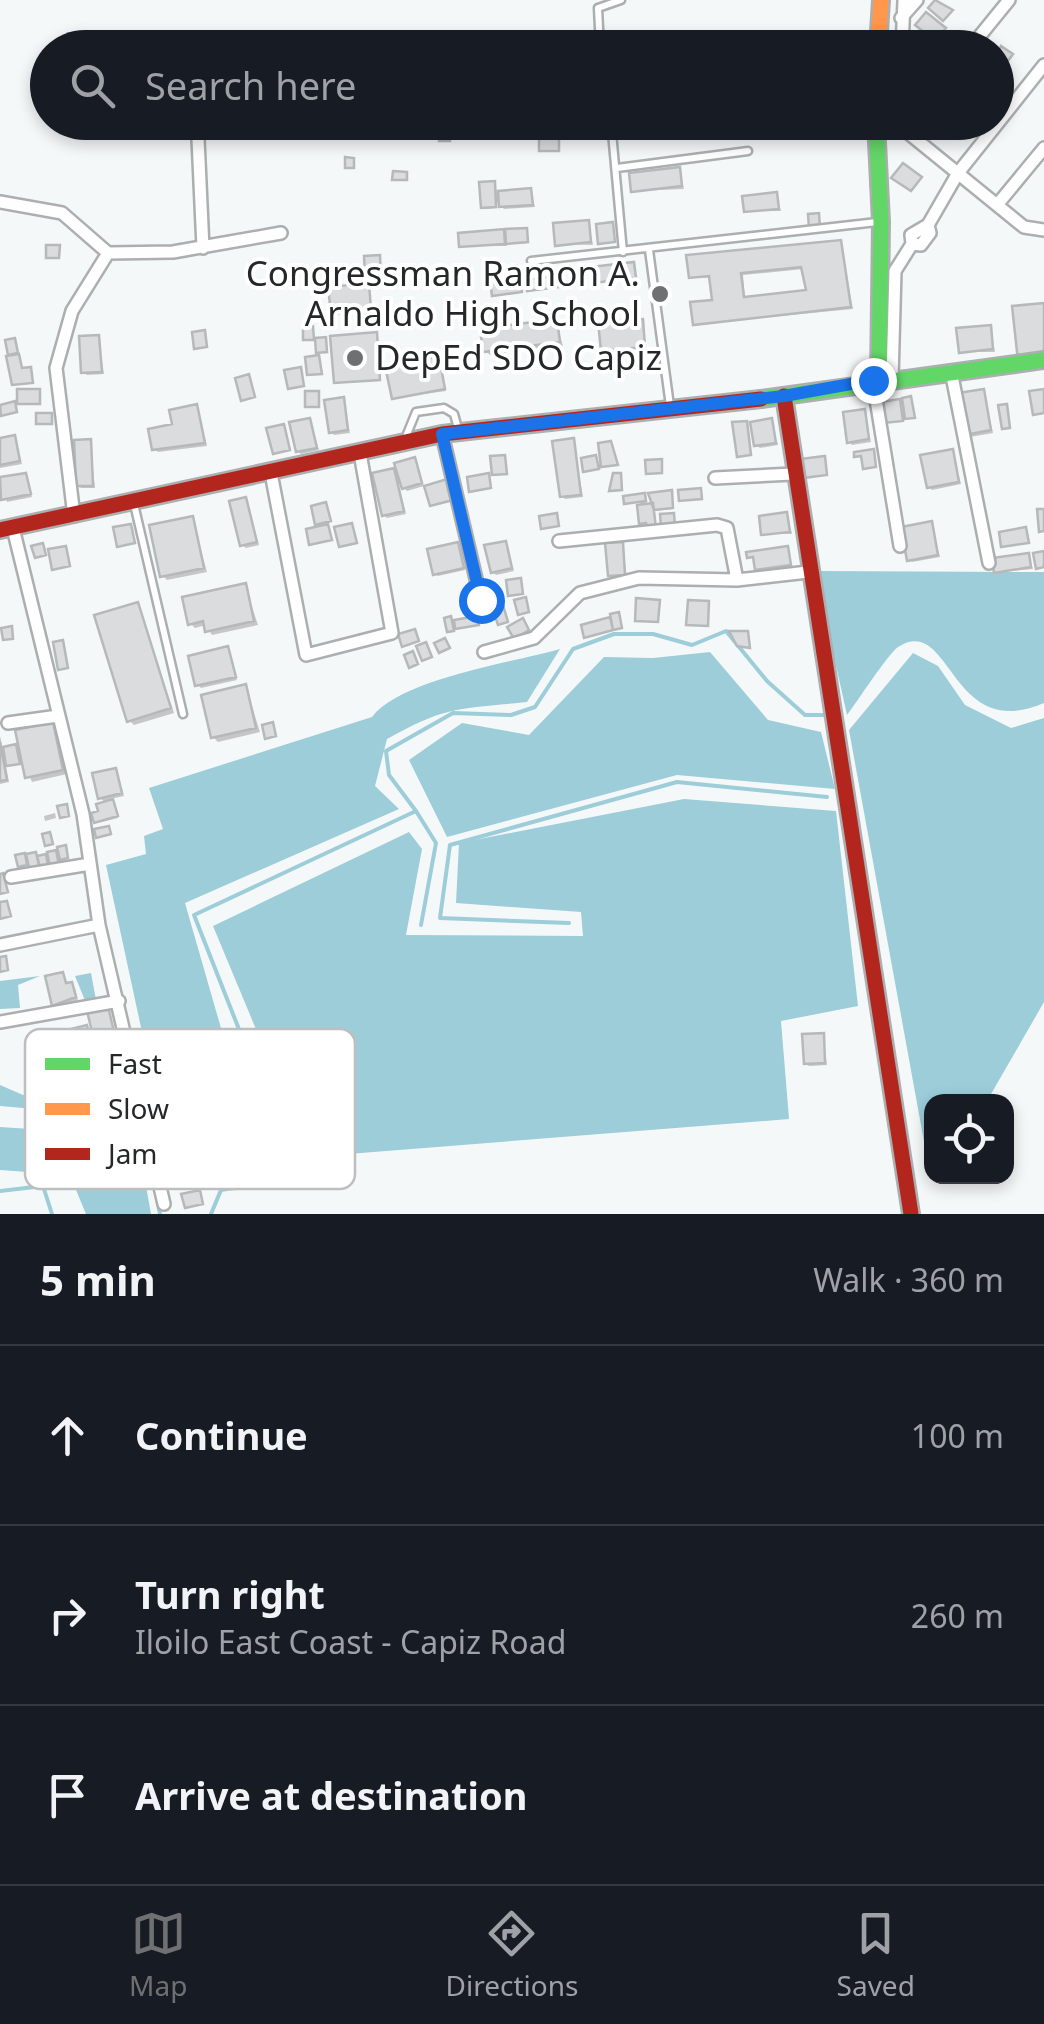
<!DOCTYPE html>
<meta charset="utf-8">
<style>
:root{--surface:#171b24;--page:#242831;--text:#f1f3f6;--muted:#9ea1a6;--line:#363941;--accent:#6e7071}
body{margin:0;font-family:"Noto Sans",sans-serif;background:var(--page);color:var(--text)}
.controls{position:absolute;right:30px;bottom:30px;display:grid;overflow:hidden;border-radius:20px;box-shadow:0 5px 15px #0003}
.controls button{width:90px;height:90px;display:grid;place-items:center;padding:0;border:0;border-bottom:2px solid var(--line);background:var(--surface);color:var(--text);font:50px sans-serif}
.stop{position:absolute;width:30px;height:30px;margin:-22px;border:8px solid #1a73e8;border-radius:50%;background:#fff}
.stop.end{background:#1a73e8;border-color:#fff;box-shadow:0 2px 10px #0008}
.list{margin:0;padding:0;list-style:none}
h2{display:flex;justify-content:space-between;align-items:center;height:130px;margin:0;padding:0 40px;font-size:42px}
h2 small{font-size:32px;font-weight:400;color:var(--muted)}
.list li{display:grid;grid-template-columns:65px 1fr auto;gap:30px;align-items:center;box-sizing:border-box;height:180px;padding:0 40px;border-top:2px solid var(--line)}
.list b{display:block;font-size:38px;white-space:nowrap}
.list p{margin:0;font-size:32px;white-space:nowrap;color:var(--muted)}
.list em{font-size:32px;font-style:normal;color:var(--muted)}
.icon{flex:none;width:55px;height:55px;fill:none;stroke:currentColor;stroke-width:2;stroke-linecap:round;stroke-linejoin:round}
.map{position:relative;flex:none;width:1044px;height:1214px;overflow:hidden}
.search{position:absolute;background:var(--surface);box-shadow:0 5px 15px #0003;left:30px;right:30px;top:30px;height:110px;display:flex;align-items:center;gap:25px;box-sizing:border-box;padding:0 35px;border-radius:55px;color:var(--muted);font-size:38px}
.sheet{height:670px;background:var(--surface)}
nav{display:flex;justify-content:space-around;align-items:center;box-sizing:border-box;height:140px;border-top:2px solid var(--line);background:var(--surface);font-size:28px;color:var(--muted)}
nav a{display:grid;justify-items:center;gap:5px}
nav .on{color:var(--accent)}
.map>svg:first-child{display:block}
</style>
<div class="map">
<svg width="1044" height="1214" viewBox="0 0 1044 1214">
<rect width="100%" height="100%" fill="#f5f8f9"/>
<path fill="#9ccdd9" d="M815,571L1044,572V703C949,744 952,613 898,647C888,654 857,702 847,715Z
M560,649L527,702C460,709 447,705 387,739L375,786L399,809L185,903L229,1056L263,1046L213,926L409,832L422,849L406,935L583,936L581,912L456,903L459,843L684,799L836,811L858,1006L781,1021L789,1119L272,1160L237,1171L226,1159L173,1176L106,865L146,854L144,836L163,829L149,788L372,717C401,679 511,663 560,649Z
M710,652L768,720L821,732L835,789L677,775L447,837L409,760L462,723L529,735L604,657L653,658Z
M913,653L938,666L965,705L1011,728L1044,718V1002L987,1101L932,1102L929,1169L849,730Z
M91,973L96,1000L86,1003L75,976Z
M40,976L18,985L20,1008L0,1009V981Z
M85,1084L121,1091L128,1117L0,1106V1085L23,1095Z
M0,1127L137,1136L151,1214H86L76,1190H138V1180L0,1170Z"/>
<path fill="#0003" fill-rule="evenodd" d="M679,170L684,189L634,191Z
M494,184L496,193L530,191L535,207L504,209L496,201L497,208L485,209Z
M776,195L781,211H746Z
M588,222L593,245L558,244Z
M526,231L528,243L510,244L506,240L507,246H462L503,232L508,238Z
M840,242L853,309L695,324L715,302L712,278L691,277ZM804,269L809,292L745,299L743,275Z
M633,265L638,280L594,282Z
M368,286L373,313H333Z
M642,321L647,349L603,350Z
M556,322L563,346L490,355L485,351Z
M990,327L995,352H961Z
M98,337L104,374L87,375L84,372Z
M438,359L446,391L394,398Z
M983,391L993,433L970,437L967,433Z
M343,400L350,433L334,435L331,432Z
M196,407L207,446L158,452L154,449Z
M864,412L871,442L852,445L849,441Z
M310,421L319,450L301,454L298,451Z
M771,421L778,445L760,448L756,445Z
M14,438L22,464L0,468V440Z
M573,441L583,497L565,499L562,496Z
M90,442L95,488H81L78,485Z
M952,452L961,484L932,490L929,487Z
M414,460L424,486L407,491L398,482L406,514L387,518L384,515L394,471L402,479Z
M26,475L32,497L7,502L0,480Z
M671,493L674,509L654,511L656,527L642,523L640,503H626L644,495L647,506Z
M245,500L259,545L246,548L242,545Z
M787,515L792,534H764Z
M192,518L207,572L167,580L163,576Z
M931,524L940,557L912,562L909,559Z
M505,543L514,571L496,575L493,572Z
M622,544L627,577L613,578L610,575Z
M457,545L465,570L438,576L435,573Z
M787,549L792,568L760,572L756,560L749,557Z
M1028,555L1033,569L997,572Z
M245,586L258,625L212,635L206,625L195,628L190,623Z
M137,604L174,713L134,725L129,720Z
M618,615L622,629L586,637L584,627Z
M228,649L237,680L201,688L198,685Z
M246,687L260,732L218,742L213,737Z
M53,725L67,774L32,782L24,764L10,766L5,761L9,782L0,784V736L3,749L16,747L22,753Z
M116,770L124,796L110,799L118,818L98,823L106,804L100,797Z
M55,813L56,818L45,821L44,816Z
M62,974L67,986L75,988L78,1000L57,1008Z
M823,1035L827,1065L809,1066L806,1063Z"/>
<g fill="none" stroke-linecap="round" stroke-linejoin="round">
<path stroke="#9ccdd9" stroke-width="4" d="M416,811L436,843L421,925
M569,923L440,918L450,845L677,782L827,797
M242,1037L194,915L416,811L389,775L386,751L453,713L511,715L535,707L573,649L614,634H653L692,645L726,631L767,681L805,715H827
M124,1100L137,1102
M0,1191L43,1186L52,1214
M156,1194L160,1214
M211,1214L221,1190C252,1183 281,1196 306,1170L305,1157"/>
</g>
<path fill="#dadcde" stroke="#b6b9ba" stroke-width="2.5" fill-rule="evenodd" d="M935,0L953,10L943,21L928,8Z
M926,12L946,28L935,41L915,25Z
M584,36L585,45L572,47L571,37Z
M804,43H827V48H804Z
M1001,46L1013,54L1005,65L996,59Z
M106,122H122L121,138H106Z
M439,128H450V141H439Z
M539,137H559V151H539Z
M345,157L354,158V168H345Z
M903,163L922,177L911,191L891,178Z
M680,167L682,186L631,192L629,173Z
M393,171L407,172V180H392Z
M495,181L496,207L481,208L479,182Z
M531,188L533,205L499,207L498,191Z
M777,192L779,209L744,212L742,196Z
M819,213L820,228L809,229L808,214Z
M589,220L591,242L555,246L553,223Z
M613,222L615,242L598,244L596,224Z
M527,228L528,242L506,244L505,229Z
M504,229L505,244L459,247L458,233Z
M841,240L851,307L693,325L690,302L712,300L709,276L689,278L686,255ZM801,267L806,290L744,297L741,273Z
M46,245H60L59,258H46Z
M380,255L381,278H365L364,256Z
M634,262L636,278L592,283L590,267Z
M520,276L522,292L492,296L490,280Z
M559,276L560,287L527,291L526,280Z
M369,283L371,310L331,314L328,287Z
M1044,303V358L1018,361L1012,306Z
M557,319L560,342L483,352L480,329Z
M643,319L645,347L601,351L598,322Z
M991,325L993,349L959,353L956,328Z
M313,326L314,340H303V327Z
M205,330L207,347L194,349L192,332Z
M377,332L380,380L334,383L330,336Z
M99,335L102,372L81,373L79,336Z
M326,337L327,352L316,353L315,338Z
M15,338L18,353L8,355L5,340Z
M19,354L22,368L31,367L33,383L12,385L6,356Z
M319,355L322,374L307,375L305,357Z
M439,356L445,389L392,399L385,366Z
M301,367L304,386L288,389L284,370Z
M249,374L255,397L241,401L235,378Z
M17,389H40V404H17Z
M984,389L991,430L965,435L958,393Z
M1044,389V413L1033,415L1029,391Z
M305,391H319V407H305Z
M911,396L915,418L905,419L902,398Z
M344,397L348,430L329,433L324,400Z
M900,399L903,421L884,423L881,402Z
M15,401L17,412L1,416L0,405Z
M197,404L205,443L152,450L148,429L172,424L169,410Z
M1007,404L1010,428L1002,429L998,405Z
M865,409L869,439L847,443L843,412Z
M36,413H52V424H36Z
M310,418L317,448L296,452L289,422Z
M772,418L776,443L754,446L750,422Z
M747,421L751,455L737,457L732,422Z
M284,424L290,450L273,454L266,428Z
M15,435L20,461L0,465V438Z
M574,438L581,495L560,497L552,441Z
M91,439L93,486H76L74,440Z
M611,441L618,465L601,467L598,443Z
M874,449L876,467L863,469L861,456L854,457V452Z
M953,449L959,482L927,488L920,455Z
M505,455L507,474L492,475L490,456Z
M596,455L599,469L583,472L581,458Z
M825,456L827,475L803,478L800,459Z
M415,457L422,483L402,489L394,463Z
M662,459V473L646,474L645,460Z
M394,468L404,511L382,516L372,473Z
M26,473L31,494L1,500L0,477Z
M489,473L491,488L469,492L467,477Z
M613,473H621L622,490L609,491Z
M447,479L453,500L430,506L424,486Z
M701,488L702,499L679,501L678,490Z
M672,490L673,508L654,510L648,493Z
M645,493L646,501L624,504L623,496Z
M246,497L257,542L240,546L229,501Z
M326,502L331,521L315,525L311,506Z
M653,503L656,528H647L646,523L639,524L637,505Z
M1037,509H1044V531L1039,532Z
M787,512L790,532L761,535L759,516Z
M557,513L559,526L541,529L539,516Z
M674,513L675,527L661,528L660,514Z
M193,516L204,568L160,577L149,525Z
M932,521L938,555L907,561L901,527Z
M352,523L357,543L339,547L334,527Z
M131,524L135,543L117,547L113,527Z
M328,524L332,540L309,545L306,529Z
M1026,527L1029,543L1001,547L999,532Z
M506,541L512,568L491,573L484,545Z
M458,542L464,568L433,575L427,549Z
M623,542L625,575L608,576L605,543Z
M43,543L46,555L35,558L31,546Z
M66,546L70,566L52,570L48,549Z
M788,546L791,565L755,570L753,557L747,558L746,552Z
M1044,551V567L1036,569L1033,553Z
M1029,553L1031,567L994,573L992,558Z
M521,578L523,594L508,596L506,580Z
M246,583L254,621L205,632L203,621L188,625L182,597Z
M526,597L529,612L518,615L514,600Z
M636,598L660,600L658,622L635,621Z
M688,600L709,601L708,626L686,625Z
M138,602L171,708L127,722L94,615Z
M503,605L508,622L498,625L492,608Z
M619,612L622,628L613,630L610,614Z
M451,616L454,631L447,632L444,618Z
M477,616L479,625L455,629L454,620Z
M610,617L613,630L584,638L581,625Z
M523,618L529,630L514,639L507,627Z
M12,626L13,639L3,640L1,628Z
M415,629L419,641L402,647L398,634Z
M729,631H748L750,648L737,646Z
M445,638L450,648L439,653L434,643Z
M63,640L68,668L58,670L53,642Z
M426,642L432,657L422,661L416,646Z
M228,646L236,677L195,686L188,656Z
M413,651L418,664L409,668L404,655Z
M246,684L256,728L211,738L201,695Z
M53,722L63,770L25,778L15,730Z
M273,722L276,736L265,739L262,725Z
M0,742L7,780L0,781Z
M16,744L20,764L6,766L3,747Z
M116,768L122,793L98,799L92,773Z
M113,799L118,816L94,823L91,813L98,811L96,804Z
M67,804L69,816L60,818L57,806Z
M109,826L111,834L96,838L94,829Z
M50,832L53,844L45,846L42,834Z
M66,845L68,858L60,860L57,847Z
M56,850L59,865L50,867L47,852Z
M36,852L39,866L29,868L26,854Z
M25,853L27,865L18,867L15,855Z
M46,854L48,866L40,867L37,856Z
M3,873L8,892L0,894V874Z
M7,901L11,916L0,919V902Z
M6,956L8,970L0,972V957Z
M63,972L66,983L72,982L76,997L52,1006L45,976Z
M108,1006L114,1032L93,1036L87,1011Z
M87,1025L92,1049L76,1052L71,1029Z
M824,1033L825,1063L804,1064L802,1034Z
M200,1190L203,1204L185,1208L181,1194Z"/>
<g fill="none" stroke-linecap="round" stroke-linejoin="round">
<g stroke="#acafaf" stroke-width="11">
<path id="lane" d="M600,48L598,8L621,0
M611,122L623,252
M617,168L748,151
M649,250L670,406
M531,261L877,222
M405,439L416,412L444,408L454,414L459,432
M134,504L183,714"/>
</g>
<g stroke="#acafaf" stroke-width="16">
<path id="street" d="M901,18L917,0
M902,48L904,0
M970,48L1009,0
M905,122L907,132L1024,227L1044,230
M198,139L203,248
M0,202L62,213L108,253
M997,205L1044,148
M928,225L958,173L1044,65
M951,371L989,563
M892,378L895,271L912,244L911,235L928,225L930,233L921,245L912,244
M873,381L900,546
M442,434L481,600
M271,473L306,655L392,633L360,453
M715,478L793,474
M74,516L56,368L72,311L108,253L173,252L281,233
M13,528L83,814L99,925L164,1204
M559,541L717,525L727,528L737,580
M484,652L534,638L580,593L639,578L737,580L808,572
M8,723L58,716
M11,877L90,864
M0,945L99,925
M0,1022L119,1001"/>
</g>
<g stroke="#acafaf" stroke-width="20">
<path id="fast" d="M876,122L881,222L879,380
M761,399L1044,360"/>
</g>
<g stroke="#acafaf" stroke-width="20">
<path id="slow" d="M878,48L881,0"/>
</g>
<g stroke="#acafaf" stroke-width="20">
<path id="jam" d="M784,396L911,1214
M0,530L442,434L761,399"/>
</g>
<use href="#lane" stroke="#fefefe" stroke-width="6"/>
<use href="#street" stroke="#fefefe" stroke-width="11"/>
<use href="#fast" stroke="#63d668" stroke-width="15"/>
<use href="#slow" stroke="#ff974d" stroke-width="15"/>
<use href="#jam" stroke="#b3261e" stroke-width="15"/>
</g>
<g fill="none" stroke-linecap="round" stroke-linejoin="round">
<path stroke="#1a73e8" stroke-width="12" d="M481,600L442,434L784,396L873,380"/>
</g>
<g fill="#6e7071" stroke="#fff" stroke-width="4">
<circle cx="660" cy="294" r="10"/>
<circle cx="355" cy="358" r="10"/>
</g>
<g text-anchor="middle" stroke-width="8" stroke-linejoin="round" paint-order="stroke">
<g font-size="35" fill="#252728" stroke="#fff" text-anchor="end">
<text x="640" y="286">Congressman Ramon A.<tspan x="640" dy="40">Arnaldo High School</tspan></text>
<text x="375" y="370" text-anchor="start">DepEd SDO Capiz</text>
</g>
</g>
<rect x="25" y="1029" width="330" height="160" rx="15" fill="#fff" stroke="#bebebe" stroke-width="2.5"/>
<rect x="45" y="1058" width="45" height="12" fill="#63d668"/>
<rect x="45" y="1103" width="45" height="12" fill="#ff974d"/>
<rect x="45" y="1148" width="45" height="12" fill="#b3261e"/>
<g font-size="28" fill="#252728">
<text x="108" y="1074">Fast</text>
<text x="108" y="1119">Slow</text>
<text x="108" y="1164">Jam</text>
</g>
</svg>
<div class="controls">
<button><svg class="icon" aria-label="locate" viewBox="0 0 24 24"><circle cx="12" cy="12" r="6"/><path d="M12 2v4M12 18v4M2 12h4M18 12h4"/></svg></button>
</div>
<div class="stop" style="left:481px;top:600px"></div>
<div class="stop end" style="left:873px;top:380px"></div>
<div class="search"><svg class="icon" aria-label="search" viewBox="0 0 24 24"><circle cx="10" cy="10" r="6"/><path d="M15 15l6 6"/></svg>Search here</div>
</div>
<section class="sheet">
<h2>5 min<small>Walk · 360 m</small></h2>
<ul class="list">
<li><svg class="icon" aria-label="ahead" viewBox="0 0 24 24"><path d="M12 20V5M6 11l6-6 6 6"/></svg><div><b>Continue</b></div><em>100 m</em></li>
<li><svg class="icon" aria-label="right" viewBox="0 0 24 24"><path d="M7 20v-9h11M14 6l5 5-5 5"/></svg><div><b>Turn right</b><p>Iloilo East Coast - Capiz Road</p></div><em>260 m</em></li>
<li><svg class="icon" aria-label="arrive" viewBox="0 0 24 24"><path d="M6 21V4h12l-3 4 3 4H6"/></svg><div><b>Arrive at destination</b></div></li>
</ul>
</section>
<nav>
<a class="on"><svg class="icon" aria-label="map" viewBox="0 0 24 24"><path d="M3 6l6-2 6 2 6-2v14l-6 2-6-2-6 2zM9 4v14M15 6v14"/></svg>Map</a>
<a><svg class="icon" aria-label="directions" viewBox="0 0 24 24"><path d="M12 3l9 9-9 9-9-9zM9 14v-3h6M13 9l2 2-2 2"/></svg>Directions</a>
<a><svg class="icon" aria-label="saved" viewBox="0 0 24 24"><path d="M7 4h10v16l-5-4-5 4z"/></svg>Saved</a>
</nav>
